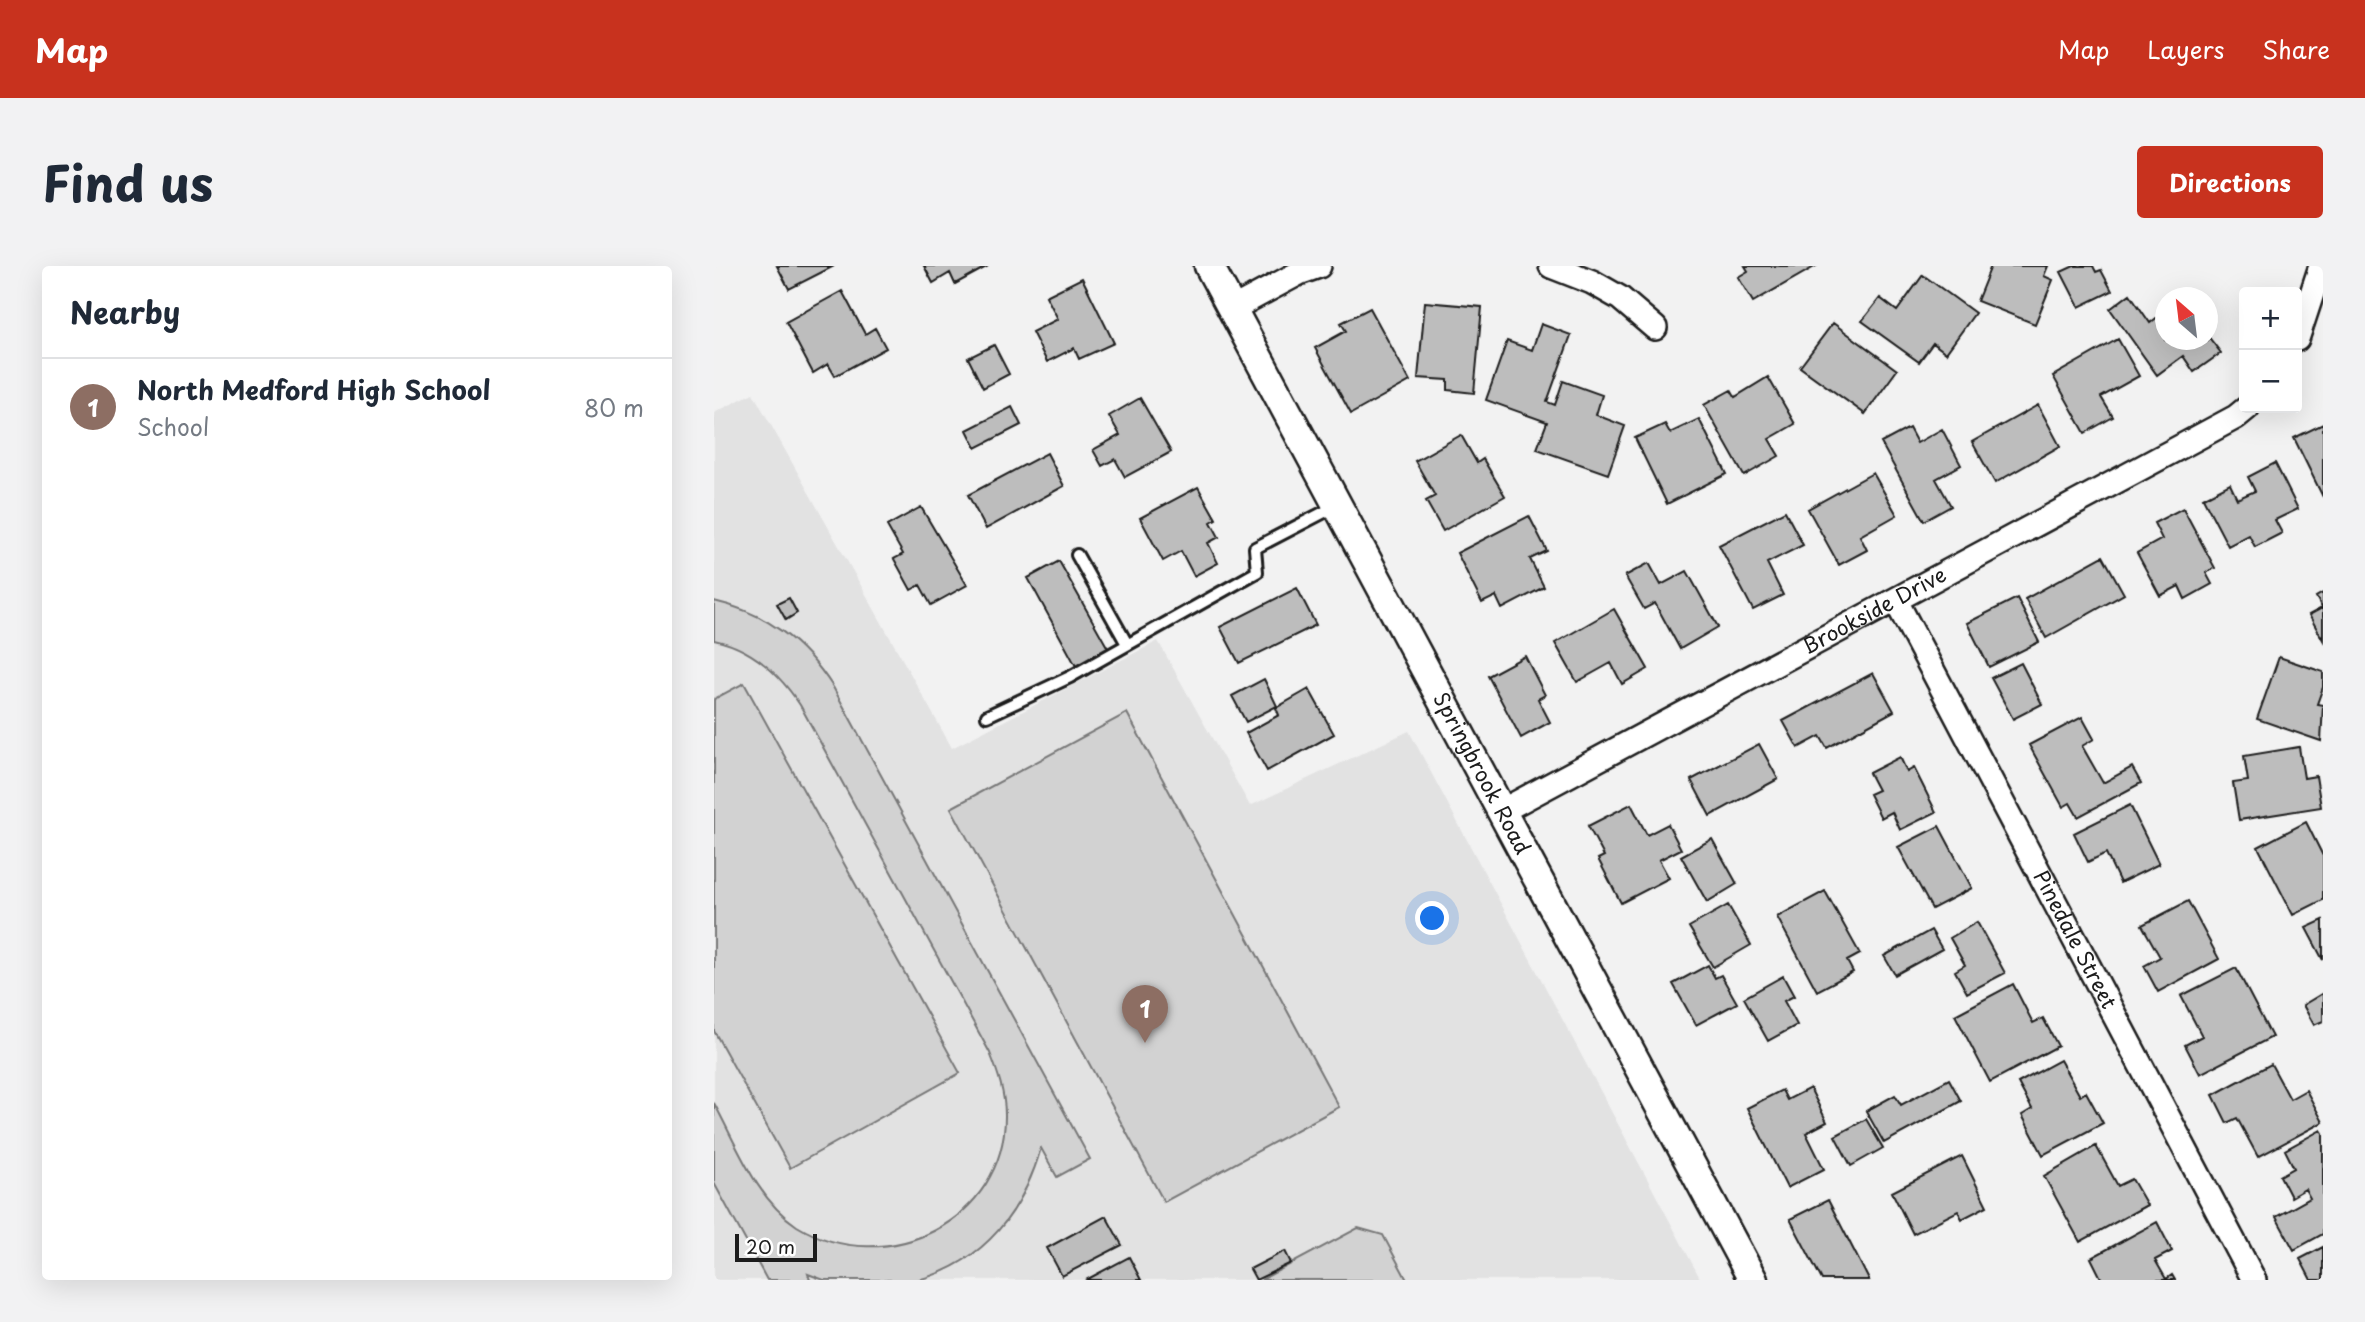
<!DOCTYPE html>
<meta charset="utf-8">
<style>
:root{--surface:#fff;--page:#f2f2f3;--text:#1f2937;--muted:#747a83;--line:#e0e1e3;--accent:#c8321e}
body{margin:0;font-family:"Playpen Sans",sans-serif;background:var(--page);color:var(--text)}
.controls{position:absolute;right:21px;top:21px;display:grid;overflow:hidden;border-radius:7px;box-shadow:0 7px 28px #0002}
.controls button{width:63px;height:63px;display:grid;place-items:center;padding:0;border:0;border-bottom:2px solid var(--line);background:var(--surface);color:var(--text);font:35px sans-serif}
.compass{position:absolute;left:1441px;top:21px;width:63px;height:63px;border-radius:50%;background:var(--surface);box-shadow:0 7px 28px #0002;rotate:332deg}
.scale{position:absolute;left:21px;bottom:18px;width:82px;box-sizing:border-box;padding-left:7px;border:4px solid #1c1c1c;border-top:0;font-size:19px;line-height:24px;white-space:nowrap;color:#1c1c1c;-webkit-text-stroke:5px #fff;paint-order:stroke}
.you{position:absolute;left:719px;top:653px;width:24px;height:24px;margin:-18px;border:5px solid #fff;border-radius:50%;background:#1a73e8;box-shadow:0 0 0 10px #1a73e833}
.badge{display:grid;place-items:center;width:46px;height:46px;border-radius:50%;background:var(--accent);color:#fff;font-size:23px;font-weight:700}
.pin{position:absolute;translate:-50% -58px;filter:drop-shadow(0 2px 4px #0008)}
.pin::after{content:'';position:absolute;top:37px;width:24px;height:21px;background:inherit;clip-path:polygon(0 0,100% 0,50% 100%)}
.list{margin:0;padding:0;list-style:none}
h2{display:flex;justify-content:space-between;align-items:center;height:91px;margin:0;padding:0 28px;font-size:30px}
h2 small{font-size:23px;font-weight:400;color:var(--muted)}
.list li{display:grid;grid-template-columns:46px 1fr auto;gap:21px;align-items:center;box-sizing:border-box;height:98px;padding:0 28px;border-top:2px solid var(--line)}
.list b{display:block;font-size:26px;white-space:nowrap}
.list p{margin:0;font-size:23px;white-space:nowrap;color:var(--muted)}
.list em{font-size:23px;font-style:normal;color:var(--muted)}
.map{position:relative;flex:none;width:1609px;height:1014px;overflow:hidden;border-radius:7px}
header{display:flex;align-items:center;gap:42px;box-sizing:border-box;height:98px;padding:0 35px;background:var(--accent);color:#fff}
header strong{font-size:33px}
nav{display:flex;gap:38px;margin-inline-start:auto;font-size:24px}
.intro{display:flex;align-items:center;justify-content:space-between;box-sizing:border-box;height:168px;padding:0 42px}
h1{margin:0;font-size:49px}
.button{padding:18px 32px;border-radius:7px;background:var(--accent);color:#fff;font-size:24px;font-weight:700}
main{display:flex;gap:42px;padding:0 42px}
aside{flex:1;background:var(--surface);border-radius:7px;box-shadow:0 7px 28px #0002}
.map>svg:first-child{display:block}
</style>
<header>
<strong>Map</strong>
<nav><a>Map</a><a>Layers</a><a>Share</a></nav>
</header>
<div class="intro"><h1>Find us</h1><a class="button">Directions</a></div>
<main>
<aside>
<h2>Nearby<small></small></h2>
<ul class="list">
<li><span class="badge" style="background:#8d6e63">1</span><div><b>North Medford High School</b><p>School</p></div><em>80 m</em></li>
</ul>
</aside>
<div class="map">
<svg width="1609" height="1014" viewBox="0 0 1609 1014">
<rect width="100%" height="100%" fill="#f2f2f2"/>
<filter id="ink" filterUnits="userSpaceOnUse"><feTurbulence type="fractalNoise" baseFrequency=".0143" numOctaves="2"/><feDisplacementMap in="SourceGraphic" scale="14" xChannelSelector="R" yChannelSelector="G"/><feConvolveMatrix kernelMatrix="1 2 1 2 8 2 1 2 1" color-interpolation-filters="sRGB"/></filter>
<g filter="url(#ink)">
<path fill="#e2e2e2" d="M39,127L238,482L444,375L536,540L695,465L987,1014H0V147Z"/>
<path fill="#d2d2d2" stroke="#777" stroke-width="2" d="M0,335C53,347 90,376 119,421L376,893L343,911L327,882C309,945 271,996 204,1014H110L94,1008L96,1014H53L0,917V837C23,879 42,933 83,960C172,1014 292,955 291,849C291,827 284,807 276,787L86,439C65,407 38,382 0,374Z
M30,417L246,807L76,902L0,765V433Z
M413,447L625,841L450,936L237,542Z
M644,962L669,969L693,1014H547Z"/>
<path fill="#bdbdbd" stroke="#1c1c1c" stroke-width="2" d="M63,0H120L75,23Z
M210,0H274L241,18L236,7L219,17Z
M1031,0H1102L1039,36L1024,11L1034,5Z
M1277,0H1334L1330,10L1339,14L1321,58L1263,35Z
M1360,0H1379L1382,6L1387,4L1398,25L1365,41L1347,6Z
M1209,9L1261,47L1232,87L1219,77L1205,96L1148,55L1166,32L1183,45Z
M368,12L400,77L365,93L360,82L333,96L318,66L344,53L332,30Z
M128,25L151,68L161,62L172,82L121,110L114,98L99,107L72,56Z
M1416,28L1436,57L1451,45V74H1493V69L1507,87L1480,106L1469,90L1443,109L1396,43Z
M711,36L768,41L760,127L734,124V114L704,112Z
M656,42L696,115L637,148L601,82L632,65L627,57Z
M1119,57L1183,104L1151,148L1086,101Z
M827,58L857,69L833,136L841,139L849,115L888,129L882,149L911,160L894,208L823,183L833,156L772,134L793,75L818,84Z
M1404,73L1425,110L1387,131L1399,151L1371,167L1339,110Z
M280,79L295,108L269,122L254,92Z
M1054,111L1081,158L1055,173L1065,190L1030,210L990,139L1017,124L1021,131Z
M426,132L457,186L411,211L401,193L388,200L379,184L406,169L395,150Z
M1324,139L1346,180L1281,217L1258,176Z
M298,141L307,159L262,182L253,164Z
M985,153L1013,208L953,238L921,172L951,158L956,167Z
M1609,158V231L1580,172Z
M1195,162L1203,177L1228,163L1247,199L1222,213L1237,240L1210,255L1167,177Z
M747,169L763,197L769,193L791,230L729,265L712,235L721,230L701,195Z
M333,187L350,220L272,263L254,229Z
M1561,197L1584,243L1561,254L1568,267L1541,281L1535,269L1514,280L1489,232L1516,218L1523,233L1541,225L1534,211Z
M1159,207L1183,249L1146,270L1153,284L1125,299L1094,243Z
M484,221L502,253L497,256L505,271L494,277L504,297L480,310L467,285L449,295L426,252Z
M207,241L253,319L217,339L206,319L197,324L180,293L189,288L173,260Z
M1469,242L1501,302L1492,307L1498,318L1471,333L1465,320L1446,330L1423,287L1448,273L1440,257Z
M1071,245L1089,279L1053,297L1069,329L1039,344L1005,279Z
M815,250L833,285L816,293L830,321L788,343L782,330L768,337L743,287Z
M1389,290L1410,328L1332,372L1311,333Z
M345,295L395,384L363,402L314,312Z
M935,297L947,319L973,305L1004,361L966,383L941,337L930,343L911,310Z
M583,322L602,359L525,397L506,361Z
M1609,327V374L1595,349L1608,342L1602,331Z
M75,332L83,347L72,354L63,338Z
M1303,332L1325,376L1275,401L1253,357Z
M900,343L934,403L908,418L897,397L863,416L841,377Z
M811,390L831,429L824,433L836,456L807,472L774,410Z
M1565,391L1609,406V421L1603,438L1609,439L1607,475L1543,453Z
M1307,397L1328,438L1299,453L1277,412Z
M1159,407L1180,445L1113,482L1106,470L1084,482L1069,455Z
M550,413L563,440L532,456L518,430Z
M595,423L620,468L553,505L532,467L565,449L562,442Z
M1368,451L1380,473L1368,480L1389,517L1418,501L1427,517L1364,551L1356,537L1349,541L1315,479Z
M1045,478L1064,513L996,550L977,514Z
M1585,481L1590,512L1602,510L1607,541L1525,554L1519,517L1534,515L1530,490Z
M1186,491L1193,506L1200,502L1222,546L1186,564L1178,546L1167,552L1155,528L1164,524L1155,507Z
M917,538L933,569L954,558L967,583L945,594L955,612L907,637L884,593L890,590L874,560Z
M1416,539L1445,598L1406,617L1392,587L1374,596L1360,567Z
M1592,556L1609,590V634L1579,649L1544,581Z
M1225,560L1258,622L1218,643L1184,581Z
M998,573L1023,618L993,636L967,590Z
M1111,625L1146,688L1133,695L1139,706L1103,725L1063,651Z
M1474,635L1505,693L1444,726L1430,700L1446,691L1428,659Z
M1014,639L1037,679L999,701L975,661Z
M1609,654V694L1592,662Z
M1263,656L1291,707L1253,727L1241,705L1251,699L1236,672Z
M1217,664L1228,683L1181,709L1170,690Z
M994,699L1001,712L1007,709L1023,737L982,759L959,718Z
M1522,702L1558,771L1486,808L1471,779L1488,770L1467,730Z
M1069,710L1080,730L1070,735L1083,759L1054,775L1030,732Z
M1299,718L1319,757L1329,752L1344,780L1276,816L1241,749Z
M1609,727V755L1600,759L1589,739Z
M1346,794L1366,830L1372,826L1389,857L1329,889L1308,849L1318,843L1304,817Z
M1557,798L1576,833L1592,824L1609,856L1544,891L1523,852L1513,857L1499,829Z
M1235,813L1247,835L1170,877L1152,845L1181,829L1187,839Z
M1096,822L1113,856L1092,867L1110,903L1073,922L1033,842L1068,824L1073,834Z
M1152,853L1169,882L1137,900L1121,870Z
M1607,864L1609,867V968L1580,984L1562,951L1596,932L1591,923L1577,931L1566,910L1580,902L1571,884Z
M1382,880L1404,920L1418,913L1433,939L1366,976L1330,910Z
M1248,890L1273,940L1248,953L1244,945L1199,968L1178,926Z
M1114,934L1155,1014H1108L1076,953Z
M392,950L408,979L348,1010L333,982Z
M1443,956L1458,985L1441,994L1452,1013L1458,1009L1461,1014H1388L1377,992Z
M1609,981V1014H1597L1586,993Z
M571,985L577,997L542,1014L536,1003Z
M415,991L427,1014H372Z"/>
<g fill="none" stroke-linecap="round" stroke-linejoin="round">
<g stroke="#1c1c1c" stroke-width="16">
<path id="service" d="M363,289L413,378
M273,450L356,411L543,306L541,282L622,240"/>
</g>
<g stroke="#1c1c1c" stroke-width="28">
<g id="minor">
<path d="M837,0L878,16L906,32L941,62"/>
<path d="M518,43L585,7L605,0"/>
<path d="M1583,73L1607,0"/>
<path id="s1" d="M1182,335L1540,1014"/>
<path id="s2" d="M786,546L1522,151L1533,142"/>
</g>
</g>
<g stroke="#1c1c1c" stroke-width="33">
<g id="tertiary">
<path id="s3" d="M495,0L1039,1014"/>
</g>
</g>
<use href="#service" stroke="#fff" stroke-width="10"/>
<use href="#minor" stroke="#fff" stroke-width="23"/>
<use href="#tertiary" stroke="#fff" stroke-width="28"/>
</g>
</g>
<g text-anchor="middle" stroke-width="7" stroke-linejoin="round" paint-order="stroke">
<g font-size="21" fill="#1c1c1c" stroke="#fff">
<text dy="7" stroke="none"><textPath href="#s2" startOffset="425">Brookside Drive</textPath></text>
<text dy="7" stroke="none"><textPath href="#s3" startOffset="576">Springbrook Road</textPath></text>
<text dy="7" stroke="none"><textPath href="#s1" startOffset="383">Pinedale Street</textPath></text>
</g>
</g>
</svg>
<div class="controls">
<button>+</button>
<button>−</button>
</div>
<svg class="compass" viewBox="-18 -18 36 36"><path d="M0-13l5 13h-10z" fill="#e53935"/><path d="M0 13l5-13h-10z" fill="#747a83"/></svg>
<div class="scale">20 m</div>
<div class="you"></div>
<div class="pin badge" style="left:431px;top:777px;background:#8d6e63">1</div>
</div>
</main>
